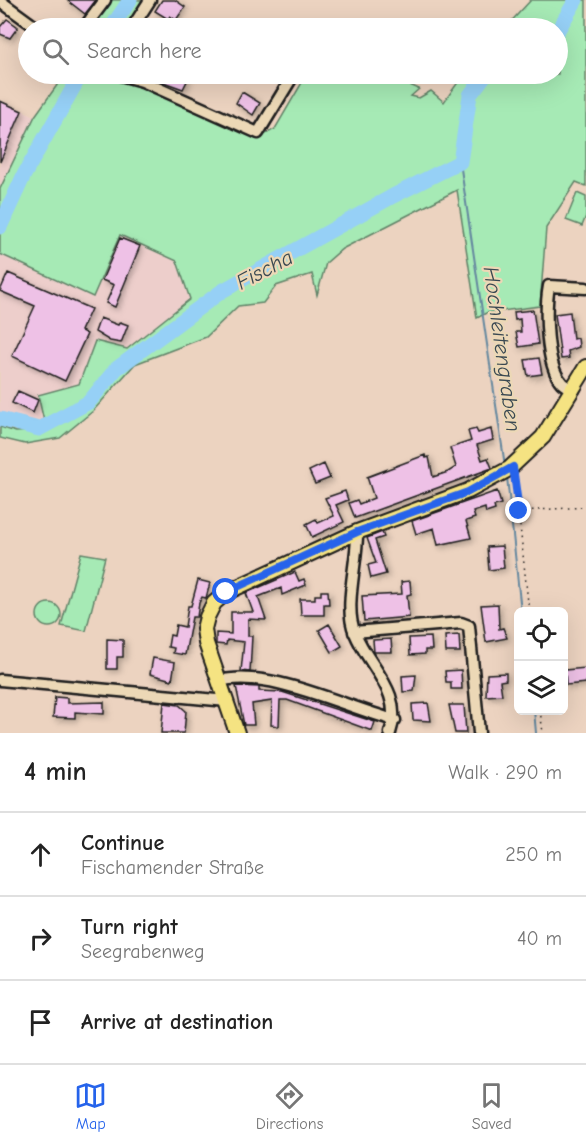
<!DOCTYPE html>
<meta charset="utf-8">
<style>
:root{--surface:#fff;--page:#f2f2f2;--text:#222;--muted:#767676;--line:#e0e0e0;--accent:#2563eb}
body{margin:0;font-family:"Comic Neue",sans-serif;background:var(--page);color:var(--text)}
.controls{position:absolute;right:18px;bottom:18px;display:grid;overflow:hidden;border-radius:9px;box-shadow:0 6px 24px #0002}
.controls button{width:54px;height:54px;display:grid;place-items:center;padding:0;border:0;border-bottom:2px solid var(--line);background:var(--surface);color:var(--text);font:30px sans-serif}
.stop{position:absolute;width:18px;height:18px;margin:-14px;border:4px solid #2563eb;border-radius:50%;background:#fff}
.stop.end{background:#2563eb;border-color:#fff;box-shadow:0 2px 6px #0008}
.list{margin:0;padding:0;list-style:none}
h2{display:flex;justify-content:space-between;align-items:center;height:78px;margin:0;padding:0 24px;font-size:26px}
h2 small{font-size:20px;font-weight:400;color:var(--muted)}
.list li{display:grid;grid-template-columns:39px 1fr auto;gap:18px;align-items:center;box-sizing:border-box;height:84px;padding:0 24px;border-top:2px solid var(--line)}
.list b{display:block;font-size:22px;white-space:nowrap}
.list p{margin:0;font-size:20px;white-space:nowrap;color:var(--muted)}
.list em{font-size:20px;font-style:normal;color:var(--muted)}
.icon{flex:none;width:33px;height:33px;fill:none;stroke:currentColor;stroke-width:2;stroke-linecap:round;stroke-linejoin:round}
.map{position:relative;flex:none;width:586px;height:733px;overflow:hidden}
.search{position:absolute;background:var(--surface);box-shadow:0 6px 24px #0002;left:18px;right:18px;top:18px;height:66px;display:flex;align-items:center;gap:15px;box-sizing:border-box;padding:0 21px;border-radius:33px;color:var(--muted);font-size:22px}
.sheet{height:330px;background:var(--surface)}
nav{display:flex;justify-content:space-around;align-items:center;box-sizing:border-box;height:84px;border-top:2px solid var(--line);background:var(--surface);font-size:16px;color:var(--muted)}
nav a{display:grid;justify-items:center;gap:3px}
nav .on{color:var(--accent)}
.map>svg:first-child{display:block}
</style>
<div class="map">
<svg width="586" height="733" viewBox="0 0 586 733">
<defs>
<filter id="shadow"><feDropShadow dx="2.5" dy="2.5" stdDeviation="3" flood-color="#0004"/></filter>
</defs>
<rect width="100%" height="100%" fill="#ecd3c0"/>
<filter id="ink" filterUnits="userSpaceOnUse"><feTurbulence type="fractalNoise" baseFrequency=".0167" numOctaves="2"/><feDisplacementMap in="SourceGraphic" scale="12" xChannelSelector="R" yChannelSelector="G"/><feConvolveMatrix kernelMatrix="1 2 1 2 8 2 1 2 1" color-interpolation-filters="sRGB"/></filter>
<g filter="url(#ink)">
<path fill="#edcecb" d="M0,100L35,116L0,189Z
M120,235L177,261L190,299L126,349L95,341L79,384L39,395L42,420H21L0,414V254L93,297Z"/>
<path fill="#a6eab5" stroke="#618368" stroke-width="1.5" d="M111,0H144L124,28H91Z
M531,0H586V186L576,182L546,228L540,306L486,313L477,318L457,190L342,249L326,263L317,295L312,274L276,286L263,303L238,306L206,337L135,364L93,411L60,438L25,444L0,438V427L16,432L46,430L38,395L79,384L95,341L127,349L190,299L177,261L120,235L93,297L0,254V189L35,116L65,74H108L146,88L257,139L275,129L307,74H385L419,89L411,96L419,98L431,91L444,102L464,74H558V28H505Z
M577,193L586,197V216L582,226L566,220Z
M81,553L105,557L86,631L61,626Z
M37 615a12 12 0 1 1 24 0a12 12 0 1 1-24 0Z"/>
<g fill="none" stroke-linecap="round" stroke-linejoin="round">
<path stroke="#65889f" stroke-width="2" d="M460,162L505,466
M507,477L521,612
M534,710L536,733"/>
<path stroke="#96d0f6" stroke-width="15" d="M111,28L130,0
M558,30L576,0
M0,227L24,175L81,74
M0,419L39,429L89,402L116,369L222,291L393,196L460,162L470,95L486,74"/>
</g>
<path fill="#eec1e6" stroke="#1c1c1c" stroke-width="1.5" filter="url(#shadow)" d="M67,0H96L85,14Z
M162,0H175L185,7L176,20L170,16L168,19L155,11Z
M7,19L18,27L10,38L0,34V27Z
M162,74H177L188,79L183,89L158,80Z
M242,92L260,103L253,115L236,103Z
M0,101L22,111L0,162Z
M120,238L140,246L115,307L106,303L114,285L102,280Z
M8,273L91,309L81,331L87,334L65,381L12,356L35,306L0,291Z
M533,310L538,344L519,347L516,332H521L520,319L515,320L514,312Z
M570,312L573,339L578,338L579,347L568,351L569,358L561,359L555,314Z
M100,318L118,325L120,322L128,325L121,343L110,341L95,332Z
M539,358L542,374L528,376L525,360Z
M18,391L38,400L33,413L12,403Z
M476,429L478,433L491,429L493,440L477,445L482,460L488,458L492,468L355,518L349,503L357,500L359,504L374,498L367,477L425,455L426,458L429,457L433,477L448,472L456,467L450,448L471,441L468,431Z
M324,464L330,478L315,484L309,471Z
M345,491L348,500L336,505L344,522L312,537L306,524L316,519L318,523L334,516L325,498Z
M497,491L501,504L494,506L495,510L486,513L485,508L473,512L475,518L466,521L471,538L438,545L434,528L416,534L412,521Z
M382,532L384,537L375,540L386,574L371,578L368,565L376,563L367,538Z
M502,546L504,568L489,570L487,547Z
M295,572L299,581L304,579L306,585L282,595L281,588L258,597L266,620L248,619V636H252L250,672L241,671L244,642L227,640L226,645L216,644V633L231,634V612H253L246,593Z
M198,580L210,583L206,598L202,597L199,603L197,617H192L185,655L173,653L174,648L168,647L170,635L174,636L176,625L185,627L188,606H191Z
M410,581L411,594L407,595L409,617L364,621L362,596L402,594L401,582Z
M321,591H328L329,604H324V615H301L300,599H315V595H321Z
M498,604L499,629L503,628L507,638L486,642L481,605Z
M329,624L342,646L332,652L319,630Z
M459,635L460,652H446L445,636Z
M431,637L432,650H425V654L410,655L409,638Z
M107,639L123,640V657H117V669H107Z
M391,639L392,652H374L373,640Z
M153,658L175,662L172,680L150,674Z
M586,668V683L566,685L565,670Z
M461,670L462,689H451V682H446L445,671Z
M506,673V680L500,681L502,695L486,696L487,674Z
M416,675L414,691L403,692L402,676Z
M236,686L259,687V691L282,692L375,722L372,731L287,700H280L279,726L271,725L272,701L252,704L254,725H244Z
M55,697L67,698V703L104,702V714L75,712V718L53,717Z
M164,703L179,705L186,711L184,733H161Z
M428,703L431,721L413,720L412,704Z
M449,705H464L466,733H455Z"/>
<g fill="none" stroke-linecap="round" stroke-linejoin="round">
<g stroke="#1c1c1c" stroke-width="15">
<path id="minor" d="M0,1L37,28
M84,28L105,0
M132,28L150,0
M117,74L142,81L258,133L294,74
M574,390C570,388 565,386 562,383C545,365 545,308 549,286L586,288
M357,532C358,561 343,607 355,633C369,668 404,692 390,733
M354,632L461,623L469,626L479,733
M0,680L227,701
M219,681C270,668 344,707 395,720"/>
</g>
<g stroke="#1c1c1c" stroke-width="18">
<path id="major" d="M237,733L206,643L204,629L207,617L214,603L227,592L357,532L468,491L509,469L543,437L586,367"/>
</g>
<path stroke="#1c1c1c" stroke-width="1.5" stroke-dasharray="1.5 4.5" stroke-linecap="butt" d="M515,478L529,612
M520,511L586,507
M540,710L543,733"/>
<use href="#minor" stroke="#ecd8b6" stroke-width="10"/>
<use href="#major" stroke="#f5e382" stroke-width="14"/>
</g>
</g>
<g fill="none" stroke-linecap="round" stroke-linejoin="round" filter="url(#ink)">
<path stroke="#2563eb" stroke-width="8" d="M226,592L357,532L468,492L513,467L519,511"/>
</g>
<g text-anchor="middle" stroke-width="4.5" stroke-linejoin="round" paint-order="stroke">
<g font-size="22" font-style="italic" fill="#3a4952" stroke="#ecd8b6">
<text transform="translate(264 269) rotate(-28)" y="8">Fischa</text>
<text transform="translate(503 349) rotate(82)" y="8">Hochleitengraben</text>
</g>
</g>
</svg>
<div class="controls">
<button><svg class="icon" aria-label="locate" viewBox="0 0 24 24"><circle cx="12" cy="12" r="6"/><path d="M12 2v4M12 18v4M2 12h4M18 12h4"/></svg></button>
<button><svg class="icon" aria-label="layers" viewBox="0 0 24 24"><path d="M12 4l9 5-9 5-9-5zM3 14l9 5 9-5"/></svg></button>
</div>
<div class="stop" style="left:226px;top:592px"></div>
<div class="stop end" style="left:519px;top:511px"></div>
<div class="search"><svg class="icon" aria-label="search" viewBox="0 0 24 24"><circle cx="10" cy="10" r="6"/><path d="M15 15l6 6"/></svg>Search here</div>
</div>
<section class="sheet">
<h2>4 min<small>Walk · 290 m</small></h2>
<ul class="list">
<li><svg class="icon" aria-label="ahead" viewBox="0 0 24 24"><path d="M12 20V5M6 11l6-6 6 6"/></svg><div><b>Continue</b><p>Fischamender Straße</p></div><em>250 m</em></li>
<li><svg class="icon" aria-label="right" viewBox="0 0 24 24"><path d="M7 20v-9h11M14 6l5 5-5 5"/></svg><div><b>Turn right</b><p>Seegrabenweg</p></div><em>40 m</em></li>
<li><svg class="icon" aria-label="arrive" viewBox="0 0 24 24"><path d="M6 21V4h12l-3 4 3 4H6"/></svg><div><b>Arrive at destination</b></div></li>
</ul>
</section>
<nav>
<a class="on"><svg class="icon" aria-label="map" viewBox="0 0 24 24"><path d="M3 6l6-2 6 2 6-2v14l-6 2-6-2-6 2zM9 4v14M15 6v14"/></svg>Map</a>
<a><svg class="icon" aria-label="directions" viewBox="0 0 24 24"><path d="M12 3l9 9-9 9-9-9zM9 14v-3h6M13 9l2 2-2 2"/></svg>Directions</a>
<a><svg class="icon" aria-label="saved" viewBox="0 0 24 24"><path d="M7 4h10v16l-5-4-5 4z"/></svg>Saved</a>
</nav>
